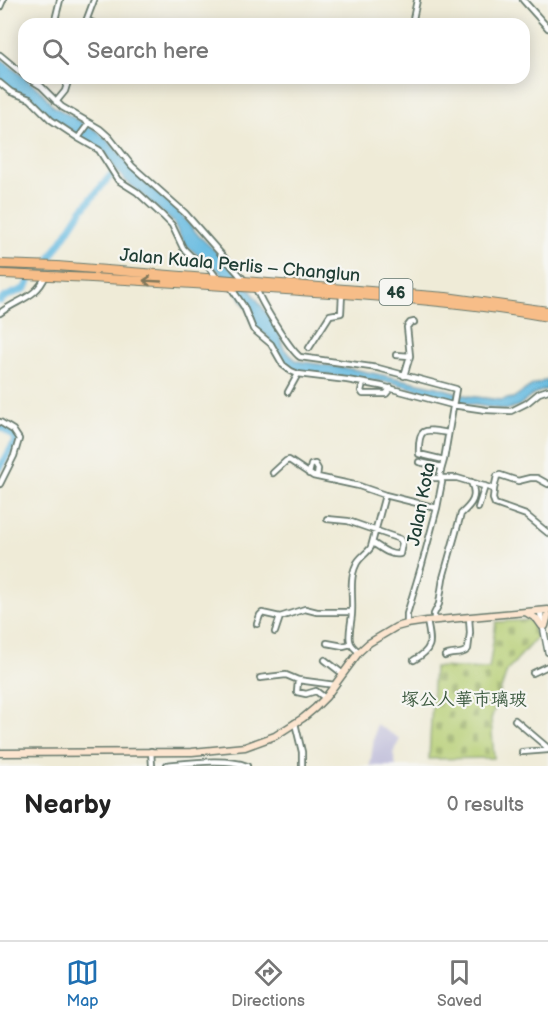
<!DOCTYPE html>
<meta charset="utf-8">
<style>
:root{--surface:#fff;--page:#f2f2f2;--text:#222;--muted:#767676;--line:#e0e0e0;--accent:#1f6fb2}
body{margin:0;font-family:"Balsamiq Sans","LXGW WenKai TC",sans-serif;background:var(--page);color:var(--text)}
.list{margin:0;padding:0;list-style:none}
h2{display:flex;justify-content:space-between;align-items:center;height:78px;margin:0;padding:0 24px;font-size:26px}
h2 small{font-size:20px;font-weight:400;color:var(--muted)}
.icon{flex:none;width:33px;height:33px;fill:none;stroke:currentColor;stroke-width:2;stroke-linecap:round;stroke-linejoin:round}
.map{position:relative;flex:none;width:548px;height:766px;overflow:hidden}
.search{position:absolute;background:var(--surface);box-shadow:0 3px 15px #0003;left:18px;right:18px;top:18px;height:66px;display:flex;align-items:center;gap:15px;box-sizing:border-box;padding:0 21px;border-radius:18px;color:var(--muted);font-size:22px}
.sheet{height:174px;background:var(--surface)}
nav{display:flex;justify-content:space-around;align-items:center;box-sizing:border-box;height:84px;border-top:2px solid var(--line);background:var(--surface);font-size:16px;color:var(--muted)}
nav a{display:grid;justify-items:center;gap:3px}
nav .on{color:var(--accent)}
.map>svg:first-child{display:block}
</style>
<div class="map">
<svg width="548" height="766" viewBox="0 0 548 766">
<defs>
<pattern id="cemetery-stones" width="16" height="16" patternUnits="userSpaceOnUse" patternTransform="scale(1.5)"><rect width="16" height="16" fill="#b5cd72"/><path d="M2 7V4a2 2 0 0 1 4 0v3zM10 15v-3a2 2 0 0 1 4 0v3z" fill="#93a85e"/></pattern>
</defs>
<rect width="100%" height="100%" fill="#f6f6f2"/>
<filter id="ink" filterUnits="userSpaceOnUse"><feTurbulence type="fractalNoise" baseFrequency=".0167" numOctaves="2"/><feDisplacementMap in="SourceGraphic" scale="12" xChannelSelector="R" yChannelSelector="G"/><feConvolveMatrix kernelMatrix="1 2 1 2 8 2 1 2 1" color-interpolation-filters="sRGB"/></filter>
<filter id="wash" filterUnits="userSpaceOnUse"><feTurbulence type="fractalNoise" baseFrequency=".008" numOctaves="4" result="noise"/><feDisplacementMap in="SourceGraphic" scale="24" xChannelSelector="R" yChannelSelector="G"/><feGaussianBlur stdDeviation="1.35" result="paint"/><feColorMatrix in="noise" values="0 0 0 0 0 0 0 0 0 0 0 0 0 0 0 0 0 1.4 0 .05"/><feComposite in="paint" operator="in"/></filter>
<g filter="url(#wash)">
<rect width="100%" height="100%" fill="#efebd7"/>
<path fill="#c3c1db" d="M376,724L400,739L393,753L396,766H370Z"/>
<path fill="url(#cemetery-stones)" stroke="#6a8553" stroke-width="1.5" d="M532,620L536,638L507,671L491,719L494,758L429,759L434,667L489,669L496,622Z"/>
<path fill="#64b9e0" stroke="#427b8a" stroke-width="1.5" d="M0,58L42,92L53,106L97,131L113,146L141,179L178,211L199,236L222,257L245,282L278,330L284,349L297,361L358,370L438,387L468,396L501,400L513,398L531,386L548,379V389L536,393L518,406L506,410L469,404L394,383L301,372L292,368L283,359L266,335L257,329L251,322L249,312L239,295L219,271L185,245L173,222L125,180L116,170L104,151L55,120L41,108L30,97L7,87L0,79Z"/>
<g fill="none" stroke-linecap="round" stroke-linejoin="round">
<path stroke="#64b9e0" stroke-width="7" d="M51,257L81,211L110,176
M0,301L5,297L26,288L29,281
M0,426L13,435L16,440L0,468"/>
</g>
</g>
<g filter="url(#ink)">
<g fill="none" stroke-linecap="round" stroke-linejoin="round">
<g stroke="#687a6d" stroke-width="8">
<path id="minor" d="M523,0L548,28
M0,7L3,0
M87,20L95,24
M54,24L60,0
M85,24L94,0
M412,24L417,0
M0,55L24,75
M28,78L41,86L62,107L100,129L109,137L132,166L185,213L244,280
M399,80V78
M0,83L11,92L30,99L51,120L78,138L99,150L118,180L137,192L163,216L172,225L183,248L191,256L207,265L217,278
M56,102L65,91L69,78
M78,138L89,123
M230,286L244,307L253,329L271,344L283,365L291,371L298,374L347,380L381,386L452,405L486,410L511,411L527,403L539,393L548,390
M256,288C260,301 290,350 300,357L378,368L456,389L444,460L440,474L442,482L437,508L422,564L407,614V624
M0,313C18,299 37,298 46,275
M309,348L330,315L341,313L342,294
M396,355L410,356
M404,376L410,356L407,327L410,323L414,322
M363,383L361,391L363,394H386L391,388
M288,392L298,374
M0,422L13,430L19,439L14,456L0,484
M444,460L419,454C418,426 425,429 448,433
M419,462L442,467
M273,473L286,461L289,460L313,476L359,486L385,495L437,508
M309,474L311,465L315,464L318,469L317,477
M425,484L428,478H457L494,489L493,499L495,504L526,515L548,533
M494,489L497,476L500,475L518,481L530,478H537L548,484
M478,508L485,486
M327,519L348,521L400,539L402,543L400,554C390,556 381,548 373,543
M434,620V614L439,604L443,578L461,514C472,504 478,497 471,482
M257,624L260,615L262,613L280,617
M275,632L280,617L305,609L317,612H352
M327,643L343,646L351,644
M359,652C355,649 351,646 350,641C348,633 352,621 352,612C353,597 349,579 356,565C359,557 367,554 371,547L385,495
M445,656C452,652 462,656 468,649L470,633L469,617
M325,660L343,674
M414,660C434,649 431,642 427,621
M533,673L548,666
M260,678L286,675L298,680L335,685
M298,680L297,692L306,694L316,691L325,698
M515,720L548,748
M295,723L302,752V766
M151,751L152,766
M522,752L548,750
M167,765C190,763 226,758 247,766"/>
</g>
<g stroke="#687a6d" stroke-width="8">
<path id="tertiary" d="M540,611L548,652"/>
</g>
<g stroke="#687a6d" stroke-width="9">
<path id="secondary" d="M527,613L537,619L542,626
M545,626L548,615
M0,753L192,752L245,747L275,736L303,718L315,708L326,697L359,652L369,643L396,627L407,624L427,621L548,610"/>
</g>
<g stroke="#687a6d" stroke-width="10">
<path id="trunk" d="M0,264L57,266L446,297L548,311
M0,274C95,277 191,284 286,290C374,296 461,301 548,317"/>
</g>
<use href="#minor" stroke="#fff" stroke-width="4.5"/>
<use href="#tertiary" stroke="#fff" stroke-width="5"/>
<use href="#secondary" stroke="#fce5cf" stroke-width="6"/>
<use href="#trunk" stroke="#f7bd88" stroke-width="8"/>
</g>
<defs><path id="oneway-shaft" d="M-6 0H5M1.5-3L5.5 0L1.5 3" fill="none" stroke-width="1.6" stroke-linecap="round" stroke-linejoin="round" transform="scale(1.5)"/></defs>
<use stroke="#80775a" href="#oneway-shaft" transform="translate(152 281) rotate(-177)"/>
</g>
<g text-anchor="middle" stroke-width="4.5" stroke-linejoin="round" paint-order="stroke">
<rect fill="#f6f6f2" stroke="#60746d" stroke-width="1.5" x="379.5" y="279" width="33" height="26" rx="4.5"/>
<g font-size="16" font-weight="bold" fill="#1f3d34">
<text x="396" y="298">46</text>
</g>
<g font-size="18" fill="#1f3d34" stroke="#f6f6f2">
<text transform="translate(240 265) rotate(5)" y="6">Jalan Kuala Perlis – Changlun</text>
<text transform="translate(421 504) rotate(-79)" y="6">Jalan Kota</text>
</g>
<g font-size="18" fill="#3d5a40" stroke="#f6f6f2">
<text x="464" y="705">塚公人華市璃玻</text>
</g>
</g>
</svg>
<div class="search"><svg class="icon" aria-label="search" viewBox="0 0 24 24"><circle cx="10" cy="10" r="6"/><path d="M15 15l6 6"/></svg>Search here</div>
</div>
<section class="sheet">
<h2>Nearby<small>0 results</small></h2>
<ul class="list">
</ul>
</section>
<nav>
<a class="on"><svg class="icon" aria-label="map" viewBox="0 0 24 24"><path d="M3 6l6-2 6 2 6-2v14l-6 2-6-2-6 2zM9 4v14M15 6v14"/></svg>Map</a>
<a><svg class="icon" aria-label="directions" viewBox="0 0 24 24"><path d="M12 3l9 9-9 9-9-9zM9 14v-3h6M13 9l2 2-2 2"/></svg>Directions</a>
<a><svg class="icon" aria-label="saved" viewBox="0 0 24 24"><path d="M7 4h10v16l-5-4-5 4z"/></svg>Saved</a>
</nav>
